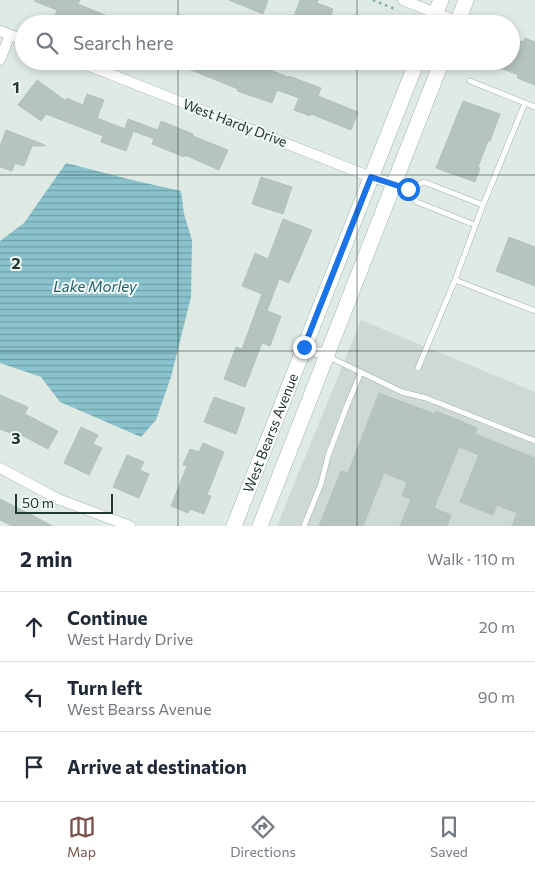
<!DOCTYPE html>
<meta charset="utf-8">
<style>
:root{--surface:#fff;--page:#f2f2f3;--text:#1f2937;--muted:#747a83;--line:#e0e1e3;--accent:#7a5148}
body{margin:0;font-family:Commissioner,sans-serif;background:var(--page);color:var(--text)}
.scale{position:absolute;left:15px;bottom:12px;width:98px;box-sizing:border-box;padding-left:5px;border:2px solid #213933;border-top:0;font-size:14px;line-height:18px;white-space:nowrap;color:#213933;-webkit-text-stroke:4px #f0f7f3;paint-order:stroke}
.stop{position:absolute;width:15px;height:15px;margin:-11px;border:4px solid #1a73e8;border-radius:50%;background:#fff}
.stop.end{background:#1a73e8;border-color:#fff;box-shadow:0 1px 5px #0008}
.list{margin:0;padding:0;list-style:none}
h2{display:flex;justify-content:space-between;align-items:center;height:65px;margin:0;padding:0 20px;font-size:21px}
h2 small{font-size:16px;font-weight:400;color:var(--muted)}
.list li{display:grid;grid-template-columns:32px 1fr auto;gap:15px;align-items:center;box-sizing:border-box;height:70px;padding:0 20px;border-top:1px solid var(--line)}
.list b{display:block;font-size:19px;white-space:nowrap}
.list p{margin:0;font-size:16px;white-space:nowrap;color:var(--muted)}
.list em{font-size:16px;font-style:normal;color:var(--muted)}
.icon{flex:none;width:28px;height:28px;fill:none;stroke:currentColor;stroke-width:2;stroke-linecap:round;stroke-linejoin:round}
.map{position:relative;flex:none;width:535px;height:526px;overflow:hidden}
.search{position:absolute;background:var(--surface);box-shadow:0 2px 8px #0003;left:15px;right:15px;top:15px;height:55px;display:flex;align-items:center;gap:12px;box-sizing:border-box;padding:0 18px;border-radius:28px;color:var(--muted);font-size:19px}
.sheet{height:275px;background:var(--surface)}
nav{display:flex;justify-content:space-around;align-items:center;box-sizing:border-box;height:70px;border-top:1px solid var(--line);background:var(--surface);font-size:14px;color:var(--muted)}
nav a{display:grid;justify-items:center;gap:2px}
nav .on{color:var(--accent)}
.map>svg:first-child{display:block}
</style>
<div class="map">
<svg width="535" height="526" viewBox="0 0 535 526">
<defs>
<pattern id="water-rules" width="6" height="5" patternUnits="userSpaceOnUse" patternTransform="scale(1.25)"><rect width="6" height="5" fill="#8ac2cd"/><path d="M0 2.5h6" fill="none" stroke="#709fa7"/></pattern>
</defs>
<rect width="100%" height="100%" fill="#dfeae5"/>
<path fill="#ced9d4" d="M361,320L535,392V526H277Z"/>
<path fill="url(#water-rules)" d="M66,163L132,180L181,191L184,214L192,240L191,297L171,377L156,420L141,437L60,402L41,377L0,363V241L24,223Z"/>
<path fill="#b5c4be" stroke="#b2c3bc" d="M35,0H80L78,4L127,24H69L54,18L57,10L34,1Z
M229,0H268L263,14Z
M300,0H318L317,3L333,9L328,24H297L292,22Z
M511,38L523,42L525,38L535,42V85L517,78L518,75L485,62L511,61Z
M171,61H239L247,64L248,61L288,77L289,76L321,88L318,96L358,112L351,130L311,114L310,116L294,110L299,98L277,90L272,103L237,91L238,89L171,62Z
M37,80L66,101L67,98L83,105L87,94L104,100L97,118L133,132L126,151L101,142L103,136L46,114L41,121L18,105Z
M463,101L500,114L490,141H488L478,167L480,168L475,182L436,168Z
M128,119L158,130L161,121L193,134V136L228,150L219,170L185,155L184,157L152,144L154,139L125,128Z
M6,130L45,145V146H32L24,166L15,163L12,171L0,167V146Z
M261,177L292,187L283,214L252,204Z
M283,219L312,230L289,283L279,279L267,311L281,316L270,346L262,343L245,387L224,379L236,347L242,349L262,294L242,286L255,253L268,259Z
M509,237L535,247V286L496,271Z
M379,393L435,414L436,411L477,428L475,434L535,458V526H512L517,513L497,505L493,515L460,502L479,455L459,447L434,508L451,515L447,526H400L411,499L402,496L407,482L384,473L363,526H319L341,471L348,473Z
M0,395L28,407L25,414L58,431L48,449L16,432L15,435L0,429Z
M214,397L245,408L236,434L204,422Z
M81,427L98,435L93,444L102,448L89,475L64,463Z
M203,443L224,452L207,495L211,496L204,514L190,509L188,513L171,506L187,466L183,465L190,449L199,452Z
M127,455L144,462L140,470L149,474L139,498L113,487Z
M0,499L53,526H12L0,520Z"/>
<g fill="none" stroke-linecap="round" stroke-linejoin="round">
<g stroke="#a2b1ac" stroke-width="6">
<path id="service" d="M470,81L525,103
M535,107L525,103L483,205L455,280L535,311
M396,185L408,189L417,202L475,225
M408,189L424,182L483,205
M327,356L402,392L426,398L535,441
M418,368L455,280
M304,526L321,484L328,456L346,408L361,372"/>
</g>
<g stroke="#a2b1ac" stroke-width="11">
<path id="minor" d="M403,0L458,22
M0,31L24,40
M0,60L10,35
M77,61L371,177L394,184
M304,347L327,356
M0,468L58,499L130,526"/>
</g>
<g stroke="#9fb5ad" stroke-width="16">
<g id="secondary">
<path d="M431,24L441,0"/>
<path d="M457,24L466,0"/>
<path id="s1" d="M234,526L417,61"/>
<path d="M260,526L442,61"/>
</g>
</g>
<path stroke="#81ac9f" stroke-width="2.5" stroke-dasharray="2.5 4" stroke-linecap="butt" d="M373,0L395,9"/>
<use href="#service" stroke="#fff" stroke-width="5"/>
<use href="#minor" stroke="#fff" stroke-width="10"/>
<use href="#secondary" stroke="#fff" stroke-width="15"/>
</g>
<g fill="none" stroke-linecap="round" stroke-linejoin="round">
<path stroke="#1a73e8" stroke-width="6" d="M304,347L371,177L408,189"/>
</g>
<path fill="none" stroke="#213933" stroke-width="1" stroke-opacity="0.55" d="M178,0V24M357,0V24M178,61V526M357,61V526M0,175H535M0,351H535"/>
<g text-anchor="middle" stroke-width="4" stroke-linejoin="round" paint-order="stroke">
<g font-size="14" fill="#213933" stroke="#f0f7f3">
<text transform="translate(235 123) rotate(21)" y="5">West Hardy Drive</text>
<text dy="5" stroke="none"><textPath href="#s1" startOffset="100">West Bearss Avenue</textPath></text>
</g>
<g font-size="15" font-style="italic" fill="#1f6371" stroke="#f0f7f3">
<text x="95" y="292">Lake Morley</text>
</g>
</g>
<g font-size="16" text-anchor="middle" font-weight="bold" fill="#213933" stroke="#f0f7f3" stroke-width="4" stroke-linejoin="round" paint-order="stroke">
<text x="16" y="93">1</text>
<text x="16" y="269">2</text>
<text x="16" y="444">3</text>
</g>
</svg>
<div class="scale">50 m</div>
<div class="stop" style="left:408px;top:189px"></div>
<div class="stop end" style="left:304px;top:347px"></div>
<div class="search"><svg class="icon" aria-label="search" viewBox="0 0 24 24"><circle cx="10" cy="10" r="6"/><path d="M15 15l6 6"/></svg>Search here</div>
</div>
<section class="sheet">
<h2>2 min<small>Walk · 110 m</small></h2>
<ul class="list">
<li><svg class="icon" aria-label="ahead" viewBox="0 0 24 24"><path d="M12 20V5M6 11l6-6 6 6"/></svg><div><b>Continue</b><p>West Hardy Drive</p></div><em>20 m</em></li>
<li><svg class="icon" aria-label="left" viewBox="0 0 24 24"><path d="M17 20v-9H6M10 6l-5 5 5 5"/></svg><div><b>Turn left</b><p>West Bearss Avenue</p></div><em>90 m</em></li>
<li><svg class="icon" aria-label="arrive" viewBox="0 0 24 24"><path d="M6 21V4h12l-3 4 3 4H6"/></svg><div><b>Arrive at destination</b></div></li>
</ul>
</section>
<nav>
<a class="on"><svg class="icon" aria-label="map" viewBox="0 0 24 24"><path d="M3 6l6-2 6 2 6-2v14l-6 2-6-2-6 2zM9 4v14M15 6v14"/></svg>Map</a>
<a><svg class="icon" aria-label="directions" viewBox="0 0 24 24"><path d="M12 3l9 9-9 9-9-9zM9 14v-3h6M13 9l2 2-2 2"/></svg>Directions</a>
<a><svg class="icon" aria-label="saved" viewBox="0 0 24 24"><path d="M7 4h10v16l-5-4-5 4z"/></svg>Saved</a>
</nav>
